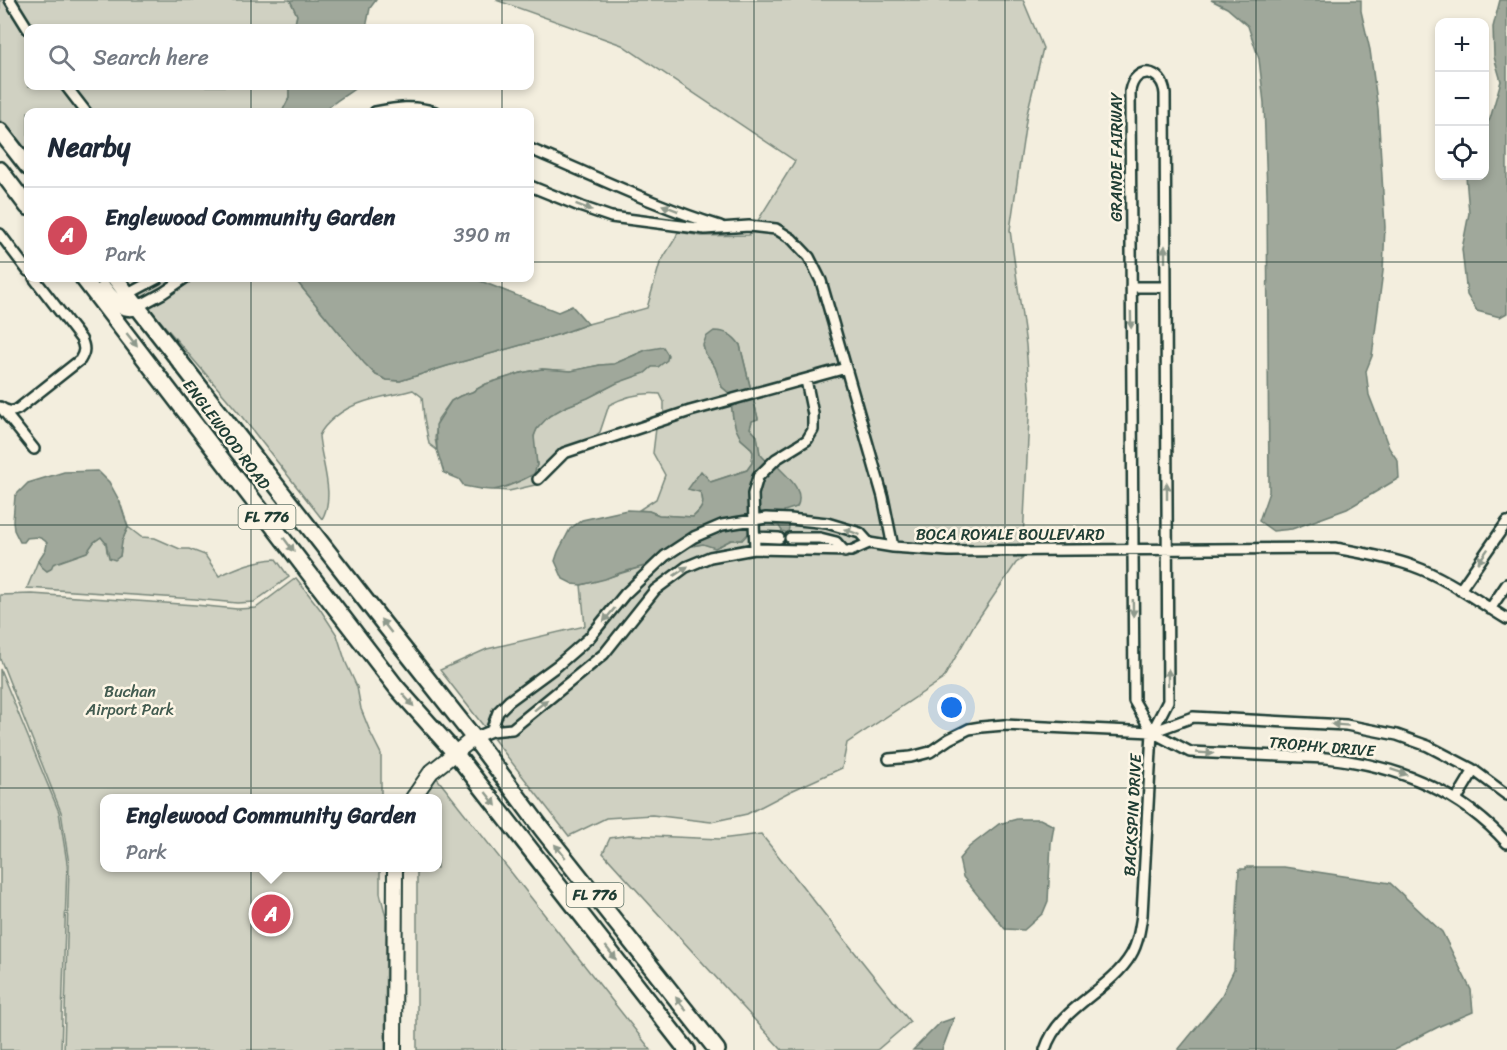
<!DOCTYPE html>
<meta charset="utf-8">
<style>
:root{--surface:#fff;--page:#f2f2f3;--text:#1f2937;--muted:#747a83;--line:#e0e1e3;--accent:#d1495b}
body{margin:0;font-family:Sriracha,sans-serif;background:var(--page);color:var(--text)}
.controls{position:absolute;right:18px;top:18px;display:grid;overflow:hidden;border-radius:12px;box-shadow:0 3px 9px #0003}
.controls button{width:54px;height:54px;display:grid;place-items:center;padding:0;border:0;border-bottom:2px solid var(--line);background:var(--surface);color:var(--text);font:30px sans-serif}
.you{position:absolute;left:952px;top:708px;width:21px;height:21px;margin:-15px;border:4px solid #fff;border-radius:50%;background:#1a73e8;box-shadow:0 0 0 9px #1a73e833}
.badge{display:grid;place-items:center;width:39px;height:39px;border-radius:50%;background:var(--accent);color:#fff;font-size:20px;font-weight:700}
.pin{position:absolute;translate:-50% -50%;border:3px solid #fff;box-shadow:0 2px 6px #0006}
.popup{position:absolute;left:100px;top:794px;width:342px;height:78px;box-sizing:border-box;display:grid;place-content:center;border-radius:12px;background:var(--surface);filter:drop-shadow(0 2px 4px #0005);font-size:20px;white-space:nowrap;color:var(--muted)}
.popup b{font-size:22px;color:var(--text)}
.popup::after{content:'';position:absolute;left:50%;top:100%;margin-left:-12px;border:12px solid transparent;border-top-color:var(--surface)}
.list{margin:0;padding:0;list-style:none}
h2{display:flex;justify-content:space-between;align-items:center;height:78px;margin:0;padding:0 24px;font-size:26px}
h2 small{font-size:20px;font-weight:400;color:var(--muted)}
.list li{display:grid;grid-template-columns:39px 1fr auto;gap:18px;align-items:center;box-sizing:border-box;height:96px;padding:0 24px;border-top:2px solid var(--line)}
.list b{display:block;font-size:22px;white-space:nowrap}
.list p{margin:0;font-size:20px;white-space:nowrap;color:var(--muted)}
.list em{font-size:20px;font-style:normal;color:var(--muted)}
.icon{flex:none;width:33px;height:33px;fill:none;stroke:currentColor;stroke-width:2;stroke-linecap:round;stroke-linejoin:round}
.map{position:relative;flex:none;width:1507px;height:1050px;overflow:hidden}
.search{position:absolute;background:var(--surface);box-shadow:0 3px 9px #0003;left:24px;top:24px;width:510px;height:66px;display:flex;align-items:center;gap:15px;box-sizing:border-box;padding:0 21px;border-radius:12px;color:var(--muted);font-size:22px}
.panel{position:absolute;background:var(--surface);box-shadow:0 3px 9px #0003;left:24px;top:108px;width:510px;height:174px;border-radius:12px}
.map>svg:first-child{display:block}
</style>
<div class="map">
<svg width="1507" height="1050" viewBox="0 0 1507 1050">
<rect width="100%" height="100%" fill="#f3eede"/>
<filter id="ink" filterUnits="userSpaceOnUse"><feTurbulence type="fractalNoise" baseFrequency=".0167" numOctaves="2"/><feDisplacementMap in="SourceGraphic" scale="12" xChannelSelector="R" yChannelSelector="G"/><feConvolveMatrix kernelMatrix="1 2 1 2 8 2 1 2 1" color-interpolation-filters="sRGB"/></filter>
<g filter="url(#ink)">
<path fill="#d0d1c2" stroke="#78877b" stroke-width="1.5" d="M0,0H290L297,15L294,28H28V86H289V98L282,112H28V156L0,120Z
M496,0H1023L1043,48L1027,114L1010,230L1026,345L1030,398L1022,559L1016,563L974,625L943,679L847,743L842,768L791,791L747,814L711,822L652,815L606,818L569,836L440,670L487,649L585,626L581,585C606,579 630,570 655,563L659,560L663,551L703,544L720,546L731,540H742L750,524C762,520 776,526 789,526L783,510L797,507L771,466L760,454L757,436L750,428L752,421L758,418L740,345L705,353L715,367L722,387L730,394L733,418L741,439L750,447L753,452L752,463L747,470L710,482L707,479L689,489L700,492C706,503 702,509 693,517L659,515L649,511L639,510L656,499L665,475L653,453L656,428L664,415V402L660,394C641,392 626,396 609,405L600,432L563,460L535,485L509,491L496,490L537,465C536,455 532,442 535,433C542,414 572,404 589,397C599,393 608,387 618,382C630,377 642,375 652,367L646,350L614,364L600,365L571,371L542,369L521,373L486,384L472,392L460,396L451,401L438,419L435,438L437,450L429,444L424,418L422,397L413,390C395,395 376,397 358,404C345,408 324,423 319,436C321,462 336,495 322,519L239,413L145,303L143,298H141L124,278H294L354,351L376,375L387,380L400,381L447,366L560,334L588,324L647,308L660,263L675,239L678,232L702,236L749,235L795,161L622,45Z
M128,527L141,537L155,538L180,549H189L205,555L219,576C238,567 255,560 276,559L289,577L254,602L237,603L195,599L27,588L38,561L42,567L86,552L94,542L101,537L106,543L107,552L120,556L122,541Z
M296,578L320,609L337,635L346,663L357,687L361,709L371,734L381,754V798H104V868H380V893L386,917L385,1050H64L69,864L61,812L0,658V595L32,594L195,605L237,609L256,608Z
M0,669L59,812L67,863L61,1050H0Z
M436,777L651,1050H417V868H437V798H421Z
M761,834L910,1022L877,1050H782L603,853L610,838L629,835L720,839Z"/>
<path fill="#a0a89b" stroke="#6c7d72" stroke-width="1.5" d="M290,0H376L370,8L366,28H294L297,15Z
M1211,0H1361V11L1370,50L1378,109L1385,227L1383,271L1372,356L1366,371L1369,395L1379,421L1389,448L1398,461L1399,478L1347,509L1292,529L1273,531L1259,521L1269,492L1267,193L1264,103L1259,59L1248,26L1227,8Z
M1500,0H1507V313L1500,317L1477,311L1467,295L1462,249L1469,213L1466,176H1484L1485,127L1490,119L1501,81L1494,57L1493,27Z
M289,86H358C348,95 333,101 324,112H282L289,98Z
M294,278H473L558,312L572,306L588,324L560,334L447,366L400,381L387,380L376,375L364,363Z
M714,331C726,331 733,335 740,345L758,419L752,421L750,428L757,436L760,454L771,466L778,467C789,478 805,491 797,507L784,511L789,527L788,533L782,531L779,526L757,522L750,525L749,533L742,540H731L715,548L703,544L663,551L659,560L655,563L620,573L605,579L581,585L573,584L563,579L555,561L558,552L570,529L582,520L627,510L649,511L659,515L693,517C702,509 706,503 700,492L688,489L701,471L711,482L747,470L752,463L753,452L750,447L741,439L736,429L733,418L730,394L722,387L715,367L705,353L703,345L706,337Z
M663,347L668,355L667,360L658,367H652L645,373L617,383L588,398L565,407L549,416L537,429L534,436L537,465L534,474C525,479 504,489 493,490C483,490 474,488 464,486L459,479L444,473L437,450L436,425L451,401L460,396L472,392L486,384L521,373L542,369L571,371L600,365L614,364L646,350Z
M98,471L109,482L120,502L128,527L122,541L120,556L115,560L109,558L106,543L101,537L94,542L87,552L53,564L51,569L47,571L42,567L38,561L46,549L47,543C41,536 36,537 27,538L24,542H20L14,530L13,521L15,496L28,483L64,472Z
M1017,819H1040L1054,826L1051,843L1048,901L1043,913L1024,930L1005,929L963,877L959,859L969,847L999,824Z
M1246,867H1284L1390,883L1442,932L1471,990L1473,1012L1440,1026L1394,1050H1178L1220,999L1234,970L1239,869H1246Z
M954,1018L942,1050H913L940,1023Z"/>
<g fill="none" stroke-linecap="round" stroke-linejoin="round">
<g stroke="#1f3d34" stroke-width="14">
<path id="street" d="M10,0L28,29
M66,86L86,112
M375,112C397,108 413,105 435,112
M530,149C593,175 655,206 720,226
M530,186L582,207L611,217L705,229L749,226L776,229L792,239L809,257L821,281L883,497L893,547L949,551L1335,548C1362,553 1388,557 1413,566C1447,578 1477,601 1507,619
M0,234L28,271
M1131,287H1165
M128,294L158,278
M139,306L163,293L185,278
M0,407C6,411 11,413 18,409L80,360C85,352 85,347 81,339L34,278
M2,409L34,449
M538,479L564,453L690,411L846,368
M755,537L779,538
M790,538H820L836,542L845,552
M869,543L893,547
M755,549L753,494L758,477L776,459L807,440L813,430V414L806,380
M1460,590L1507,522
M1490,609L1507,584
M1152,732L1190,752L1326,758C1397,765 1459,790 1507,843
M474,738L491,731L512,729L604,654L655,590L686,567L710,557L754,549L851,551L869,543L860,533L827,523L790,519L766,518L722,525L694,537L665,556L625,594L589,638L558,665L509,701L498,712L491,731
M889,759L911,757L930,752L949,739L969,729L981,727L1004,725L1152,732L1193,717L1346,725L1397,735L1428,746L1472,769L1507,795
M1456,800L1474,770
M1045,1050C1058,1007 1109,992 1131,955C1138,943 1140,929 1142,915L1152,732L1168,701L1165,94C1163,69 1135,64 1130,91L1134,701L1152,732"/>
</g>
<g stroke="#1f3d34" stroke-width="18">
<path id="secondary" d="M413,798L431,772L474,738
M394,1050L395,868"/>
</g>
<g stroke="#1f3d34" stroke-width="20">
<path id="primary" d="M0,131L28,167
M0,170L28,207
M83,278L397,688L455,753L687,1050
M115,278L384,624L474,738L542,829L717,1050
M104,289C113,301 123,312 139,306"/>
</g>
<use href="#street" stroke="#fcf5e5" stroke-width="9"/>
<use href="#secondary" stroke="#fcf5e5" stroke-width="14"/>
<use href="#primary" stroke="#fcf5e5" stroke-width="15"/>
</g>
<defs><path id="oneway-solid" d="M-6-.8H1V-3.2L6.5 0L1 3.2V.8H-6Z" transform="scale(1.5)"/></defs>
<g fill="#8e998c">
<use href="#oneway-solid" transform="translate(584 207) rotate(20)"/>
<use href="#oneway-solid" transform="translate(670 208) rotate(-159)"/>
<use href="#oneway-solid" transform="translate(1165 254) rotate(-90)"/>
<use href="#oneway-solid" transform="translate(1131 320) rotate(89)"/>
<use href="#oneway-solid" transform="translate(132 340) rotate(52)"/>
<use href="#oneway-solid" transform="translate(1167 491) rotate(-90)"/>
<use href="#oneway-solid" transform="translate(852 532) rotate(-160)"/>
<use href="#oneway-solid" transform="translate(289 545) rotate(53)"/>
<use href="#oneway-solid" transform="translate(1483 556) rotate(125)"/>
<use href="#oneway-solid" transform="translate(681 571) rotate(-34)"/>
<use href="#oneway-solid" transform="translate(1133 608) rotate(89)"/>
<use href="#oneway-solid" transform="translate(609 615) rotate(130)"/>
<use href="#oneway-solid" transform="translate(386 626) rotate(-128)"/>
<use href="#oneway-solid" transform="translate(1168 677) rotate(-90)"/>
<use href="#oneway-solid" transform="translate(408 700) rotate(48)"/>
<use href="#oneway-solid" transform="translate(541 705) rotate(-39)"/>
<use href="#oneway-solid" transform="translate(1340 725) rotate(-176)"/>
<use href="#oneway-solid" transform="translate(1205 753) rotate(3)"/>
<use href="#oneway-solid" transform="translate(1399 772) rotate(19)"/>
<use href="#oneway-solid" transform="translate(491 799) rotate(52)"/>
<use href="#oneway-solid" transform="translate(560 851) rotate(-129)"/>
<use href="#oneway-solid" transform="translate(611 953) rotate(52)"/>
<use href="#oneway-solid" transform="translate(681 1004) rotate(-128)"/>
</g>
</g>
<path fill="none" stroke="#1f3d34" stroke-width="1.5" stroke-opacity="0.55" d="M251,0V28M502,0V28M754,0V1050M1005,0V1050M1256,0V1050M251,86V112M502,86V112M0,262H28M530,262H1507M251,278V1050M502,278V1050M0,525H1507M0,788H1507"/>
<g text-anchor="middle" stroke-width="5" stroke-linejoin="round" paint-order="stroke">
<g fill="#fcf5e5" stroke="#617469" stroke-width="1.5">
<rect x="238.5" y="505" width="57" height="24" rx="4.5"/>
<rect x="566.5" y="883" width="57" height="24" rx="4.5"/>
</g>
<g font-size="15" font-weight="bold" fill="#1f3d34">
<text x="267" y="522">FL 776</text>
<text x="595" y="900">FL 776</text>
</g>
<g font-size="16" fill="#1f3d34" stroke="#fcf5e5">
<text transform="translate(1116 157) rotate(-90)" y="6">GRANDE FAIRWAY</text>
<text transform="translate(227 434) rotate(53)" y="6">ENGLEWOOD ROAD</text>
<text x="1010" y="540">BOCA ROYALE BOULEVARD</text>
<text transform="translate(1322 746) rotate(5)" y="6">TROPHY DRIVE</text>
<text transform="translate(1132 815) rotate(-87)" y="6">BACKSPIN DRIVE</text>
</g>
<g font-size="16" fill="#425b50" stroke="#fcf5e5">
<text x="130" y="697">Buchan<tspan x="130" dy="18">Airport Park</tspan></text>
</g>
</g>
</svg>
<div class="controls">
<button>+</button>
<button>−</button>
<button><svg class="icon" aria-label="locate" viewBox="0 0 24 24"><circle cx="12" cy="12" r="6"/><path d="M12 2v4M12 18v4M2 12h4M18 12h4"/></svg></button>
</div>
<div class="you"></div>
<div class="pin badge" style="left:271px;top:914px">A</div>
<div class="popup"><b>Englewood Community Garden</b>Park</div>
<div class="search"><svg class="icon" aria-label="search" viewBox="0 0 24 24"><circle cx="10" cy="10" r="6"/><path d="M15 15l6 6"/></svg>Search here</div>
<section class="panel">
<h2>Nearby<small></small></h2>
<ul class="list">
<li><span class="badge">A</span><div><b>Englewood Community Garden</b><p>Park</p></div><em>390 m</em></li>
</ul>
</section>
</div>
